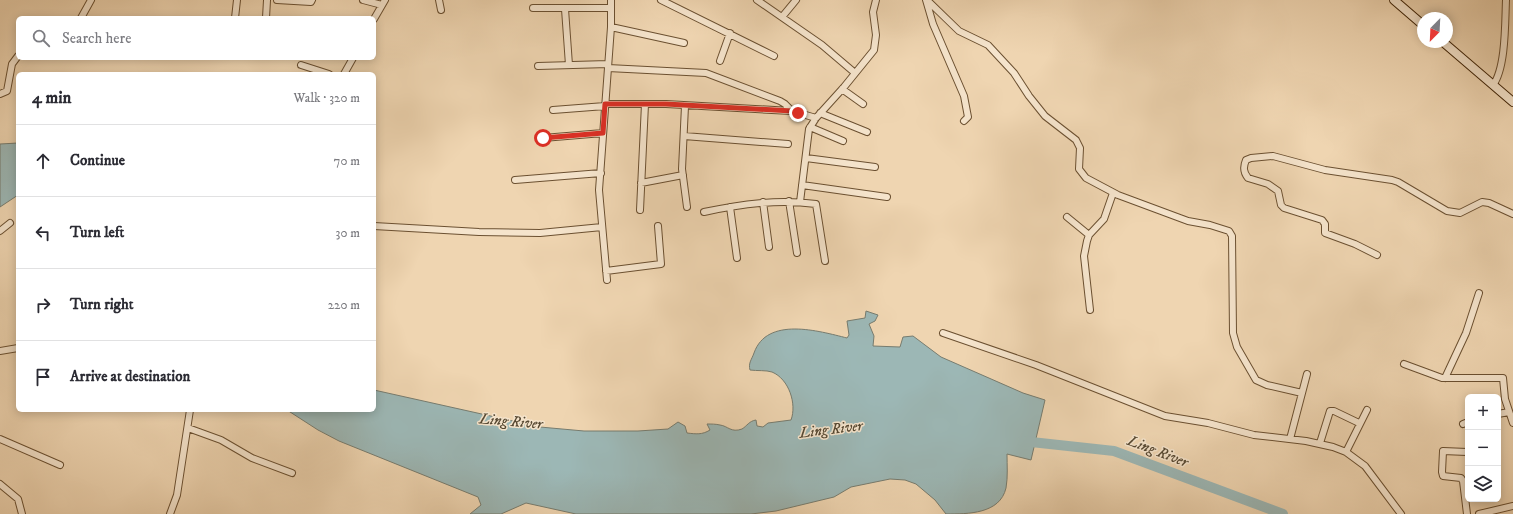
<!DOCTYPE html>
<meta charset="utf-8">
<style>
:root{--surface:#fff;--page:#f2f2f3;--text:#2b2b33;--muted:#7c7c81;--line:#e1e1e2}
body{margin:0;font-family:"IM FELL DW Pica",serif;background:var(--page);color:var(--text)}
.controls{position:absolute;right:12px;bottom:12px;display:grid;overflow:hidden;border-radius:6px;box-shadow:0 2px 10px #0003}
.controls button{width:36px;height:36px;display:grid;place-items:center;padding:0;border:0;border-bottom:1px solid var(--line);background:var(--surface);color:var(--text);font:20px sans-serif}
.compass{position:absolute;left:1417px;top:12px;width:36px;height:36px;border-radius:50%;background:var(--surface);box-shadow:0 2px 10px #0003;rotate:204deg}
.stop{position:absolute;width:12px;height:12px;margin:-9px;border:3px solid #d93025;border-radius:50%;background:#fff}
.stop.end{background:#d93025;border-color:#fff;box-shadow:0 1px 4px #0008}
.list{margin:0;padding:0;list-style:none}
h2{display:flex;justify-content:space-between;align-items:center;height:52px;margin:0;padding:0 16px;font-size:17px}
h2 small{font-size:13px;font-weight:400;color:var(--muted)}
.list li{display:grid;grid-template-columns:26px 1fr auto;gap:12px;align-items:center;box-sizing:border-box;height:72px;padding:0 16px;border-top:1px solid var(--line)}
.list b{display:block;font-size:15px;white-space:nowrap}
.list em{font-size:13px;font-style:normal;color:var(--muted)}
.icon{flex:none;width:22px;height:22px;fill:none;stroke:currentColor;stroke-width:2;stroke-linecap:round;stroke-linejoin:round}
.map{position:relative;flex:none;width:1513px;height:514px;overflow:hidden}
.search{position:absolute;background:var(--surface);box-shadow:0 2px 10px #0003;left:16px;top:16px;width:360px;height:44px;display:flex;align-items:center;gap:10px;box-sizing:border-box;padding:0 14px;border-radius:6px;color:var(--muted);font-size:15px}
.panel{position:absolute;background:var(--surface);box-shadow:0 2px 10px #0003;left:16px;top:72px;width:360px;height:340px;border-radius:6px}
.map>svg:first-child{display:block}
</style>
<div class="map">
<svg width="1513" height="514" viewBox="0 0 1513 514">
<rect width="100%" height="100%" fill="#efd5b1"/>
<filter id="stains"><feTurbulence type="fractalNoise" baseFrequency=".005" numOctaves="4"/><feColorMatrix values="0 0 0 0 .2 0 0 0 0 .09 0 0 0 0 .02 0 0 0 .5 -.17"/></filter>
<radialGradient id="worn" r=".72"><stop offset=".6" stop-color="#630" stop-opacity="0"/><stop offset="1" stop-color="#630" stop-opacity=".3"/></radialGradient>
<path fill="#9cb7b5" stroke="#777c6f" d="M18,143V195L0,207V144Z
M866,311L878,315L875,321L869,324L874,336L873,346L900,347L903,337L913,336L941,357L1023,393L1045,400L1031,460L1007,454C1007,465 1008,477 1006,488C1000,514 968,514 946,514L935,500L916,484L905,480L890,479L851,487L834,497L776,511L751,514H576L526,503L501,514H470L481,505L478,497L339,441L318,430L287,410H374V390L540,427L584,431H638L668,429L678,422L685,426L687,433C696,434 702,435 710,430L707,424C711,424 716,424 720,425C728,426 731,433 742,429C747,426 749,421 756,420L757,426L763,427L768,423L791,420C797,404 789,379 772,372C766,370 757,371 750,370C748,363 752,359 754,353C767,316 819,331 847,338L849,335L847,321L865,318Z"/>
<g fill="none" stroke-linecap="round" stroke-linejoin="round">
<path stroke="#9cb7b5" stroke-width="10" d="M1022,441L1114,451L1283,514"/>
<g stroke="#6b5031" stroke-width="8">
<path id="street" d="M277,0L311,2L312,0
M363,0L382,5
M439,0L441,10
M661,0L774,56
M757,0L822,45L855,73
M926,0L933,24L964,96L968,117L964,121
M927,0L959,31L988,45L1014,73L1029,96L1045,116L1076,140L1080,148L1079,169L1086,178L1118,195L1188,221L1210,225L1229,231L1232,236L1233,333L1237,347L1256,380L1267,385L1302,393
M533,8H611
M565,9L569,65
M782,17L796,0
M81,18L91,0
M235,18L237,0
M266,18L267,0
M374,19L385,0
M611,27L684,43
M720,61L730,33
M301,65L329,74
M538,66L608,64
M608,68L706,73L780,101L785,104L792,111L816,118
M344,74L353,58
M1493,85C1506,68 1505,22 1506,0
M842,89L863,104
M0,94L7,91L12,64L18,56
M605,104H666L791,111
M685,106L682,169L687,207
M553,110L605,106
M820,113L867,132
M810,127L843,141
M684,136L788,144
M543,138L603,133
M806,158L875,167
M515,180L601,173
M641,183L683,175
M802,185L887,197
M789,201L797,253
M763,202L769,247
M800,202L809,129L816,118L844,87L874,50L876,35L873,12L876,0
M730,207L737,258
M640,210L645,104
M704,212C742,204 777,199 816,204L825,261
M1067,217L1089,235
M374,226L479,232L540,233L602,227
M0,231L10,223
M1377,255L1355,244L1325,233V224L1322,220L1284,208L1281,205L1278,191L1268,184L1248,178C1243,172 1243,167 1246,160L1251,158L1273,156L1325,170L1392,180L1398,182L1447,211L1460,213L1482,202L1489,203L1513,214
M606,271L661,264L658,226
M607,280L599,190L611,27V0
M1090,310L1084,256L1087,241L1089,235L1104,219L1113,193
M943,333L1036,365L1165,416L1208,423L1254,435L1306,441L1333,447L1346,452L1365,466L1401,514
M0,351L18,348
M1404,364L1442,378H1503L1505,399L1513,423
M1445,378L1466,333L1479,293
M1498,414L1509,412
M1463,424L1468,422
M188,428L221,440L252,458L292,473
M0,439L60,465
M1290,439L1307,374
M1320,443L1330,411H1334L1359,423
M1346,452L1367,410
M0,484L18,499L22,514
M170,514L177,495L190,410
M1467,514L1463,481L1461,478L1443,476L1442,472L1443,451L1467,452
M1479,514L1513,506"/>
</g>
<g stroke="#3f2306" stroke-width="10">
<path id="secondary" d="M1394,0L1423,25
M1443,42L1513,102"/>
</g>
<use href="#street" stroke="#f5e4cc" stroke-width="6"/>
<use href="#secondary" stroke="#f5e4cc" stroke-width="8"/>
</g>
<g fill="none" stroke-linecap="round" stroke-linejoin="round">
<path stroke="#d93025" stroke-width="5" d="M543,138L603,133L605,104H666L792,111L798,113"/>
</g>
<g text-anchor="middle" stroke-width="3" stroke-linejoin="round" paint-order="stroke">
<g font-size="15" font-style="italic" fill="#564832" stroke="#f5e4cc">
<text transform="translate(511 421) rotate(5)" y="5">Ling River</text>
<text transform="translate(831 429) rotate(-7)" y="5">Ling River</text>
<text transform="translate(1158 451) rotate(21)" y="5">Ling River</text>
</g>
</g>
<rect width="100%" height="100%" filter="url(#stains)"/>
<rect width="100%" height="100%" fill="url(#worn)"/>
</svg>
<div class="controls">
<button>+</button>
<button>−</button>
<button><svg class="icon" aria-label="layers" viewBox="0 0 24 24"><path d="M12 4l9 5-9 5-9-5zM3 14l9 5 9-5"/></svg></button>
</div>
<svg class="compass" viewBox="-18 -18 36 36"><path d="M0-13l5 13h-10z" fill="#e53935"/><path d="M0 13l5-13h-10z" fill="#7c7c81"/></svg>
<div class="stop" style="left:543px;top:138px"></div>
<div class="stop end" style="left:798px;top:113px"></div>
<div class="search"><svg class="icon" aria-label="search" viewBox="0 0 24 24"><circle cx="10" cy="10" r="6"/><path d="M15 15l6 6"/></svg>Search here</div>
<section class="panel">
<h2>4 min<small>Walk · 320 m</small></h2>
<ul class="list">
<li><svg class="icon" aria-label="ahead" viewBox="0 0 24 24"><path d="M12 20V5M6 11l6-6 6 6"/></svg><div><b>Continue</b></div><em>70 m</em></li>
<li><svg class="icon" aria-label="left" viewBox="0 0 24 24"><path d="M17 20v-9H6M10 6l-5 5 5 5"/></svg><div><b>Turn left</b></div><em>30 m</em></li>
<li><svg class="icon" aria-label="right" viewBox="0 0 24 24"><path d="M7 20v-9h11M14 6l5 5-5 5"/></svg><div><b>Turn right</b></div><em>220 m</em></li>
<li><svg class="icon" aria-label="arrive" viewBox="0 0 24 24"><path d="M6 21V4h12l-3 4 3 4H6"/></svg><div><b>Arrive at destination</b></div></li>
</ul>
</section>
</div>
